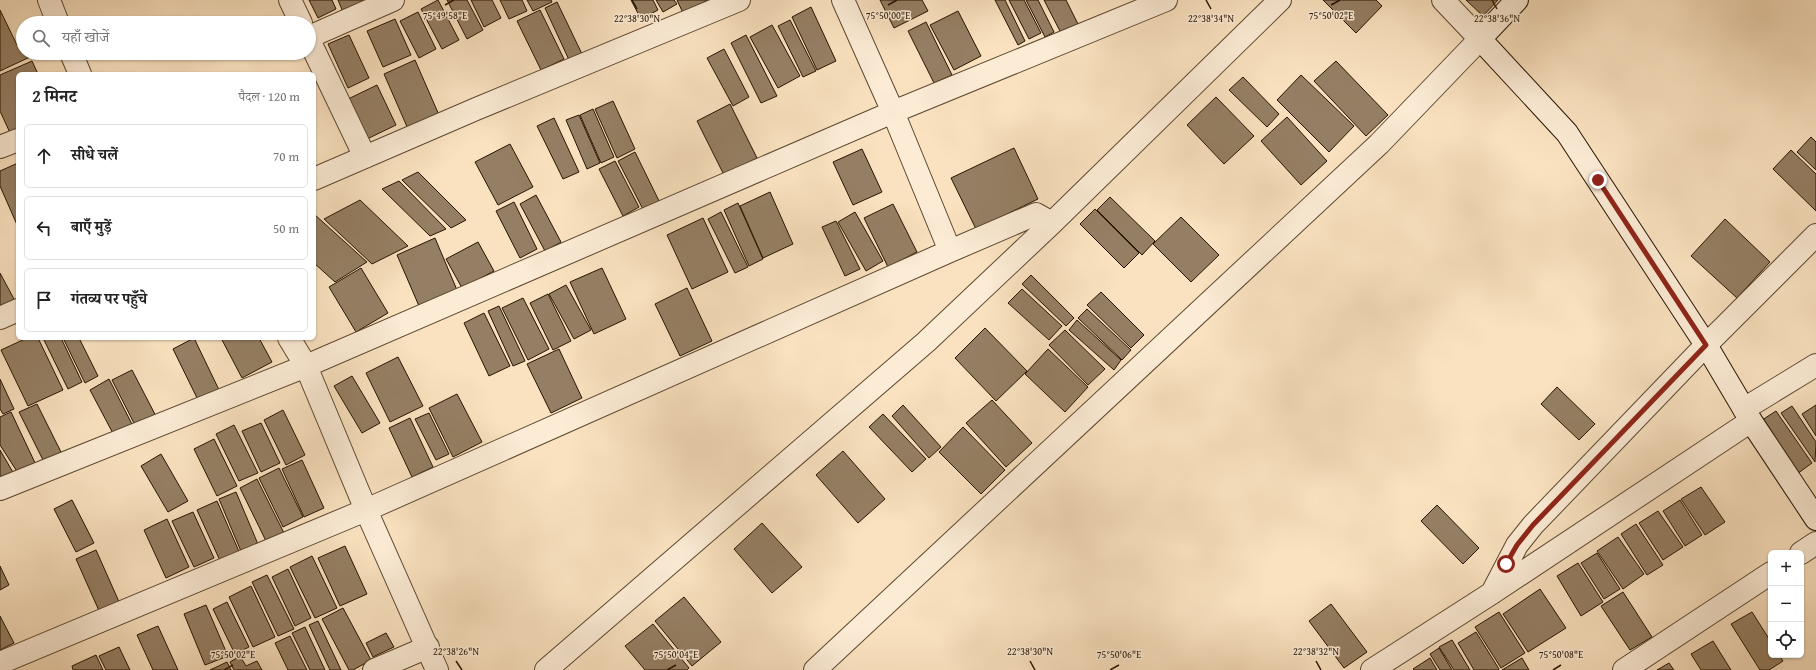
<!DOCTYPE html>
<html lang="hi">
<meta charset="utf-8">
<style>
:root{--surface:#fff;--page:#f2f2f2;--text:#222;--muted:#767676;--line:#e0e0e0}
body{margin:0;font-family:"Gentium Book Plus","Noto Serif Devanagari",serif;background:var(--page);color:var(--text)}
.controls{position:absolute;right:12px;bottom:12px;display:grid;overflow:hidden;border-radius:6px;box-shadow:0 1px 3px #0004}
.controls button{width:36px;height:36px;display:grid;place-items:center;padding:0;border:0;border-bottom:1px solid var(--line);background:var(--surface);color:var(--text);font:20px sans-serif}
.stop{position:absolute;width:12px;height:12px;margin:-9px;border:3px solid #8f2418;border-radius:50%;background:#fff}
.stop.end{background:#8f2418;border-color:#fff;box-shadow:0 1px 4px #0008}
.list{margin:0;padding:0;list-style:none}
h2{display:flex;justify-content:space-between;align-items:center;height:52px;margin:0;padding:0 16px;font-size:17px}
h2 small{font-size:13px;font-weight:400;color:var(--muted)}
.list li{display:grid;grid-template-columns:26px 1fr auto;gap:12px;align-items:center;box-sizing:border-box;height:64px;margin:0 8px 8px;padding:0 8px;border:1px solid var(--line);border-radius:6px}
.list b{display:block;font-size:15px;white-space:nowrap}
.list em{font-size:13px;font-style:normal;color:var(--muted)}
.icon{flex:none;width:22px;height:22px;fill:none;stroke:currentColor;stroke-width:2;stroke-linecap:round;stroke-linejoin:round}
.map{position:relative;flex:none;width:1816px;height:670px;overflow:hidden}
.search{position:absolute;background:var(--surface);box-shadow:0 1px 3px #0004;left:16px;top:16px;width:300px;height:44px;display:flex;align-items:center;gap:10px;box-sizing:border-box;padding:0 14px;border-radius:22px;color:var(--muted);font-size:15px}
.panel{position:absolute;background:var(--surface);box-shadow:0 1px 3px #0004;left:16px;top:72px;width:300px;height:268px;border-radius:6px}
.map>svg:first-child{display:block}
</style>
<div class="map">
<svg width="1816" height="670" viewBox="0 0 1816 670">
<rect width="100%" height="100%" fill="#fae2c0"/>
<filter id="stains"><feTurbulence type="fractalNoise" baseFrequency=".005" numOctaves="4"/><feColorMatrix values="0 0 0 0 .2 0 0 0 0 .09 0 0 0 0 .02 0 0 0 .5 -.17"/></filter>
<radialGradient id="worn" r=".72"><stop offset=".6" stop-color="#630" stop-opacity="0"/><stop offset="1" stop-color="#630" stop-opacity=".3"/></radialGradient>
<path fill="#957f64" stroke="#271400" d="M309,0H332L336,9L318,18Z
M338,0H367L343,12Z
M438,0L459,40L442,49L421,9Z
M447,0H467L483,30L467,39Z
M471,0H492L501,18L484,27Z
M500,0H522L527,11L509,19Z
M527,0H551L552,2L533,11Z
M631,0H653L658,10L641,19Z
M656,0H674L677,4L663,12Z
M677,0H708L683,13Z
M880,0H922L928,11L894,28Z
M995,0H1005L1025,41L1018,45Z
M1009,0H1024L1041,33L1029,39Z
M1026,0H1038L1054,32L1045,37Z
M1044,0H1066L1078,24L1061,33Z
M1323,0H1376L1382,6L1356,33Z
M1466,0H1498L1483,16Z
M557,2L583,56L570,62L545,8Z
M811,7L836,61L817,70L792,17Z
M0,10L17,45L23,42V53H28L30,57L0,71Z
M540,10L564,59L541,70L517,21Z
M958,11L981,56L954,70L930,25Z
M418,12L436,49L419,58L400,21Z
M395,19L411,55L383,67L367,31Z
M790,20L816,71L803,77L778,26Z
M926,22L952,75L934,83L908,31Z
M772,25L800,76L778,88L750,37Z
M349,35L369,78L348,88L328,44Z
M746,35L777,96L761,103L731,43Z
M724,49L749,97L733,106L707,58Z
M415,60L439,115L408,129L384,74Z
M32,61L38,74H18V131L11,135L0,111V75Z
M1336,61L1388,115L1366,136L1314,81Z
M1301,75L1354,126L1329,152L1277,100Z
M1243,77L1279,114L1267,127L1229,90Z
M377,85L396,125L365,140L346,100Z
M1216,97L1254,136L1224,164L1187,125Z
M613,101L635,149L617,158L595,109Z
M730,104L757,158L724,175L697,121Z
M593,109L614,157L601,163L580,115Z
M579,115L600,163L587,169L566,120Z
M1287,117L1327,161L1301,185L1261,141Z
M554,118L579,172L563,179L537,126Z
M1811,137L1816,142V170L1797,152Z
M510,144L533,187L498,205L475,162Z
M1014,148L1038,199L976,229L951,178Z
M862,149L882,192L853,205L833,162Z
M1791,150L1816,174V211L1773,169Z
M635,152L662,207L646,215L618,161Z
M615,161L639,207L623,216L599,169Z
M18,163V227L0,186V171Z
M418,172L466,220L451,228L402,180Z
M399,181L446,229L430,236L382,189Z
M770,192L793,244L763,258L740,206Z
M536,195L561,242L545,251L520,204Z
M1110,197L1155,241L1142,255L1097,210Z
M360,200L408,246L372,264L324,219Z
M514,202L537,249L520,258L496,211Z
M738,203L763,259L749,266L724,210Z
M893,204L917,252L888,267L864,218Z
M1095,209L1139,253L1124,268L1080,224Z
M721,212L748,267L735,273L708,219Z
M855,212L883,261L866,271L838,222Z
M314,214L367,262L335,282L314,263Z
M1181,217L1219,255L1191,282L1153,244Z
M703,218L728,272L692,289L667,235Z
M1725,219L1770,262L1737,298L1691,256Z
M836,221L860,269L845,276L822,227Z
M435,238L457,290L419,306L397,255Z
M478,242L494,271L462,288L446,259Z
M361,268L388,313L356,332L329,287Z
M602,268L626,319L594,334L570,282Z
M0,273L14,299L1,306L0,304Z
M1031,275L1074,318L1066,326L1022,284Z
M566,285L591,330L574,339L549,294Z
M687,288L712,341L680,356L655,304Z
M1022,289L1062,326L1049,340L1008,303Z
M1101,292L1144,335L1131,348L1087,305Z
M548,294L571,341L553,350L530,303Z
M523,298L549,349L528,360L502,308Z
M499,306L525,361L513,366L488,311Z
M1087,309L1131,350L1122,360L1078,318Z
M484,313L510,366L489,376L464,323Z
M1077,320L1121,360L1114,370L1069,330Z
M985,328L1027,371L996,401L955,358Z
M1065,330L1105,369L1088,385L1049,345Z
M27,338H38L63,390L28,406L1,350Z
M43,338H61L82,382L68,389Z
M63,338H79L98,376L85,383Z
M194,338L221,394L200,404L173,349Z
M221,338H259L272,362L242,378Z
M559,349L582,398L551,413L527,364Z
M1048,349L1088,387L1065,412L1025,374Z
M398,357L423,406L390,422L366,373Z
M132,370L159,422L139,433L112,380Z
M352,376L380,423L362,433L334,386Z
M0,379L14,409L3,414L0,409Z
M109,379L136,432L117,441L90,390Z
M1557,387L1595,424L1579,440L1541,404Z
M457,394L482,442L453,457L429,408Z
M992,400L1032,443L1006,467L966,423Z
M37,404L63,456L45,464L19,412Z
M903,405L941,447L929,458L892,416Z
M1816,405V436L1802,414Z
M1792,406L1816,442L1815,462L1781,413Z
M283,410L305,455L286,465L264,420Z
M1776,411L1812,463L1793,477L1756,424Z
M11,412L36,465L18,473L0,445V417Z
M429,413L449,454L436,460L415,419Z
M883,414L926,459L912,472L869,427Z
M410,418L433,467L412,477L389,428Z
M261,423L280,463L261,472L242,431Z
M234,425L258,473L239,481L216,434Z
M963,427L1005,470L981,494L939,452Z
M214,439L237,486L217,496L194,449Z
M0,450L14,474L0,480Z
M843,451L885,499L858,523L816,475Z
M161,454L188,501L168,512L141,466Z
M302,460L324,508L304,517L282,469Z
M279,468L303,517L283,527L259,478Z
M257,479L284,533L266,541L240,488Z
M1701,487L1725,522L1705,535L1681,499Z
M236,492L260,549L243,556L219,499Z
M72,500L94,543L76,552L54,509Z
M1680,500L1702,535L1685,546L1663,511Z
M217,501L241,556L222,565L197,510Z
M1437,505L1479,548L1463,564L1421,521Z
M1658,511L1683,547L1663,560L1639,523Z
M193,512L214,558L194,567L172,521Z
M167,519L189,567L166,578L144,530Z
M762,523L802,567L772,593L734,549Z
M1636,524L1663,565L1647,575L1621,534Z
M1618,537L1644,574L1623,589L1597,551Z
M345,546L367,594L340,606L318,558Z
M96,550L120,604L100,613L76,559Z
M1597,553L1620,589L1604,599L1581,563Z
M312,556L337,608L315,618L290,567Z
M1578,563L1603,602L1581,616L1557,576Z
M0,566L9,585L0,590Z
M288,569L311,618L295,626L272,577Z
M267,575L294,629L278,636L252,582Z
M251,586L275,637L253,647L229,597Z
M1540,589L1566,628L1528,652L1503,614Z
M1623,592L1652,637L1630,650L1601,606Z
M684,597L721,642L692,666L655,621Z
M227,602L249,647L235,654L213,609Z
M1331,604L1367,652L1344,668L1309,621Z
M206,605L228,656L205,665L184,614Z
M343,608L371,660L353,670H349L322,619Z
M1499,612L1525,653L1501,668L1475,627Z
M1752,612L1771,642V655H1779L1783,661L1769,670H1760L1731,624Z
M0,616L14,643L0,650Z
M318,621L341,670H330L309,625Z
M653,624L689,668L687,670H645L625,646Z
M158,626L178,670H153L137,635Z
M305,627L325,670H310L292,633Z
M1476,632L1499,669L1498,670H1474L1458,643Z
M386,633L394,647L373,657L366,643Z
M290,636L307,670H288L275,643Z
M1452,640L1470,670H1454L1439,647Z
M1713,641L1731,670H1701L1691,654Z
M119,647L130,670H106L99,656Z
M1439,648L1452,670H1440L1430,654Z
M96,655L103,670H73L72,666Z
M240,656L246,666L257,661L262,670H234L230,662Z
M1430,658L1437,670H1414L1413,669Z
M1522,658L1529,670H1502Z
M227,662L231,670H210Z
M1669,663L1674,670H1657Z"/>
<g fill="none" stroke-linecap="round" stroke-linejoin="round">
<g stroke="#5c4830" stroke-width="24">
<path id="street" d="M49,0L58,23
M290,0L301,23
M843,0L893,112L950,251
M309,37L393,0
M309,40L365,157
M71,53L80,74
M0,147L18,140
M314,179L476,109L739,0
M0,318L18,310
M289,338L306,366L366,510L437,670
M1744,409L1816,365
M0,489L306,366L893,112L1166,0
M1801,553L1816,543
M1492,593L1517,545L1533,525L1706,345L1816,235
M0,663L366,510L950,251L1036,214L1052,223
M374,670L428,647
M546,670L926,342L1052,223L1280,0
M815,670L1379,144L1480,39L1443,0
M1372,670L1492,593L1751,421
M1624,670L1771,573"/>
</g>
<g stroke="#271400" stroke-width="24">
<path id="secondary" d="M1517,0L1480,39L1567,133L1706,345L1751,421L1816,519"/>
</g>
<use href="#street" stroke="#fcecd6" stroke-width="22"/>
<use href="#secondary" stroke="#fcecd6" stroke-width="22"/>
</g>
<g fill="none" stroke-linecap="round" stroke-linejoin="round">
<path stroke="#8f2418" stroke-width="5" d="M1506,564L1517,545L1533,525L1706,345L1598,180"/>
</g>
<path fill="none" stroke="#271400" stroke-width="1.5" d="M632,0L637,9M1206,0L1211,9M1492,0L1497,9M445,5L454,0M888,5L897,0M1331,5L1340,0M456,661L462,670M1030,661L1035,670M1316,661L1321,670M224,670L233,665M667,670L676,665M1110,670L1119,665M1553,670L1561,665"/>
<g font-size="10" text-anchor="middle" fill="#271400" stroke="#fcecd6" stroke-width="3" stroke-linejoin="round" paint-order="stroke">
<text x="445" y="19">75°49'58"E</text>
<text x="888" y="19">75°50'00"E</text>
<text x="1331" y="19">75°50'02"E</text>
<text x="637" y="22">22°38'30"N</text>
<text x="1211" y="22">22°38'34"N</text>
<text x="1497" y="22">22°38'36"N</text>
<text x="456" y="655">22°38'26"N</text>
<text x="1030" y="655">22°38'30"N</text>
<text x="1316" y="655">22°38'32"N</text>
<text x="233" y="658">75°50'02"E</text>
<text x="676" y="658">75°50'04"E</text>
<text x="1119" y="658">75°50'06"E</text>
<text x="1561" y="658">75°50'08"E</text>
</g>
<rect width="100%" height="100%" filter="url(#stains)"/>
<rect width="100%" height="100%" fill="url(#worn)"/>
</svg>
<div class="controls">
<button>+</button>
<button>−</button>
<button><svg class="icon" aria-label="locate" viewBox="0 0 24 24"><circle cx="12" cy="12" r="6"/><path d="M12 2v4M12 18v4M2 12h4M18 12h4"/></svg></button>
</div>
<div class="stop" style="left:1506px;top:564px"></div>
<div class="stop end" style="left:1598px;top:180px"></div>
<div class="search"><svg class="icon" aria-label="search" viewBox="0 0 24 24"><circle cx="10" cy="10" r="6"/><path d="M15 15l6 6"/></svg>यहाँ खोजें</div>
<section class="panel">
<h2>2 मिनट<small>पैदल · 120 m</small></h2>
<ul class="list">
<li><svg class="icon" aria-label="ahead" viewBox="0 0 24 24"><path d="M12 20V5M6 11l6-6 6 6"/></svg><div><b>सीधे चलें</b></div><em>70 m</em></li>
<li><svg class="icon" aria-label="left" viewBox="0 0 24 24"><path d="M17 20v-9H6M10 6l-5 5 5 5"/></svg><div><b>बाएँ मुड़ें</b></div><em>50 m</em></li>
<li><svg class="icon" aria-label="arrive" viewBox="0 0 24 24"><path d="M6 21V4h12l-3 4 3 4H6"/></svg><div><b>गंतव्य पर पहुँचे</b></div></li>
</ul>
</section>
</div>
